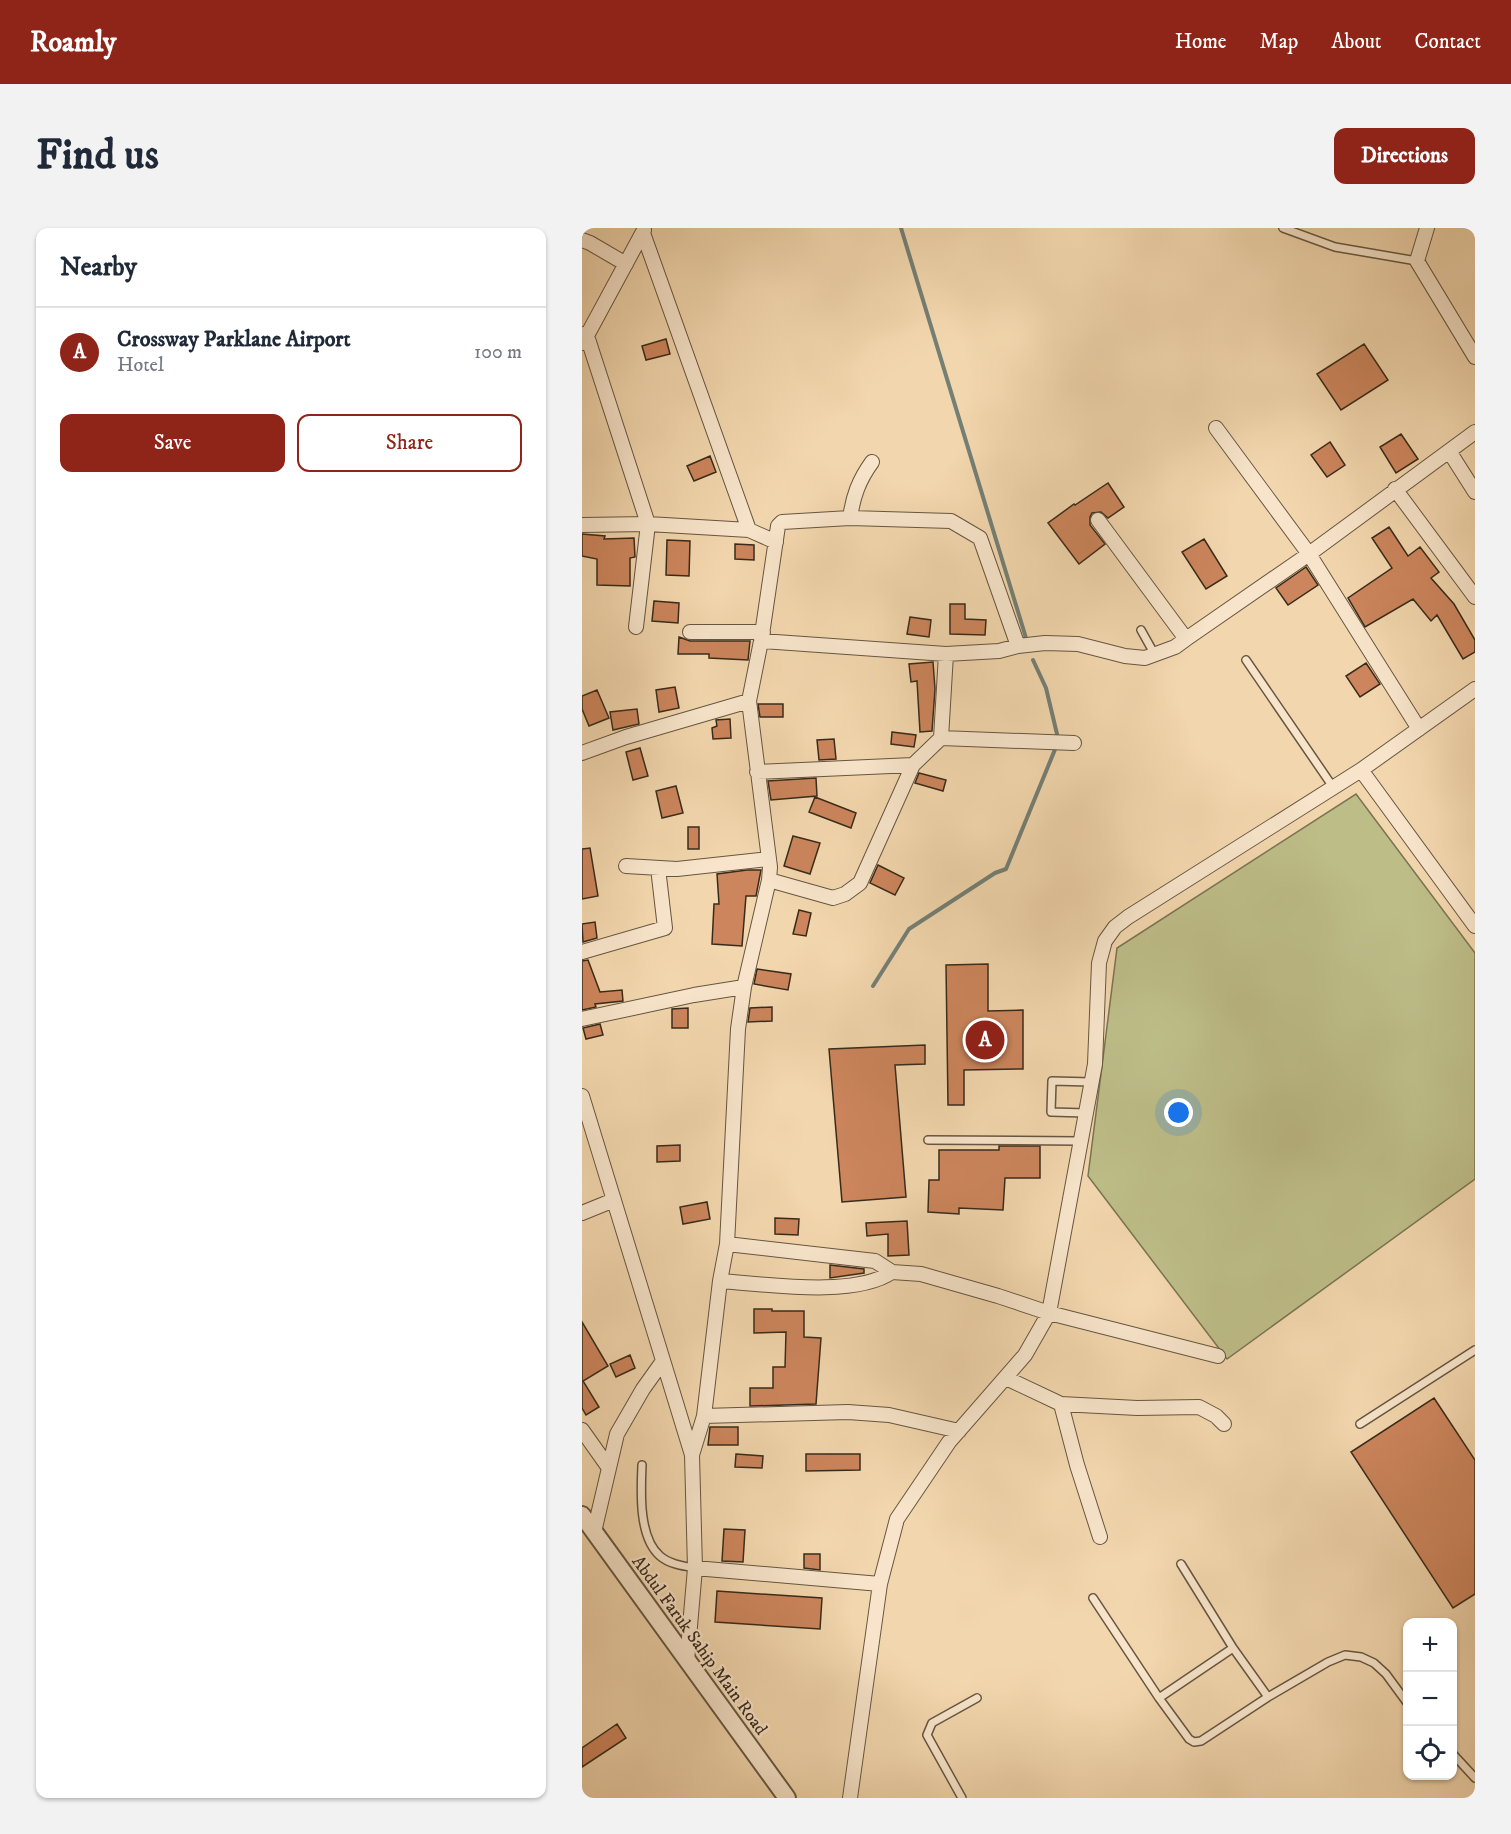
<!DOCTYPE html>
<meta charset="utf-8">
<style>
:root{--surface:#fff;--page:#f2f2f3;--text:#1f2937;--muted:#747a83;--line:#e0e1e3;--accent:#8f2418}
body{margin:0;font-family:"IM FELL DW Pica",serif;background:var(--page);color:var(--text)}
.controls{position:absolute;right:18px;bottom:18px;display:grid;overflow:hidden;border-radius:12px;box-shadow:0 2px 4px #0004}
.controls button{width:54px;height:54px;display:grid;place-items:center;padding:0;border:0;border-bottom:2px solid var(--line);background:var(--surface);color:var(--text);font:30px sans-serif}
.you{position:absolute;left:597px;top:885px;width:21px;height:21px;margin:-15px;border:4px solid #fff;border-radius:50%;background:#1a73e8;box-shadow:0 0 0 9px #1a73e833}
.badge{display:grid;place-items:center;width:39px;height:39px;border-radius:50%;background:var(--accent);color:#fff;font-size:20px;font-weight:700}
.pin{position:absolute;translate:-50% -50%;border:3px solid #fff;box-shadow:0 2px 6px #0006}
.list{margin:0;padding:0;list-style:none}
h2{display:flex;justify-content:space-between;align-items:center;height:78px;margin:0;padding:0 24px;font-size:26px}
h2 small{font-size:20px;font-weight:400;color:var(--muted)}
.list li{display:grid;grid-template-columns:39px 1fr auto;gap:18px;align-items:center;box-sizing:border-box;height:90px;padding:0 24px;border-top:2px solid var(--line)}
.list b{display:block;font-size:22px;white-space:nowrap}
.list p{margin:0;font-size:20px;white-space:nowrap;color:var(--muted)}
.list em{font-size:20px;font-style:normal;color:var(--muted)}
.actions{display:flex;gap:12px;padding:18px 24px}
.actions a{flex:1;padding:14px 0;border:2px solid var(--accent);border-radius:12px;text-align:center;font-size:21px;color:var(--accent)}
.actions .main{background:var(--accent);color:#fff}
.icon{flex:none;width:33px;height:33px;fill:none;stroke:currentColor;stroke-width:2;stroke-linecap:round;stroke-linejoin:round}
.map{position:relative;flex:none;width:893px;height:1570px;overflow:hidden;border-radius:12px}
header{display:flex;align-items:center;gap:36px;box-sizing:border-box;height:84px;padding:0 30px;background:var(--accent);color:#fff}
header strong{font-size:28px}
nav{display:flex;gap:33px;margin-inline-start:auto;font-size:21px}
.intro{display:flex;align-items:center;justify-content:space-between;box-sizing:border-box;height:144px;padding:0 36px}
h1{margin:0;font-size:42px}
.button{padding:15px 27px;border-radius:12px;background:var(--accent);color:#fff;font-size:21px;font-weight:700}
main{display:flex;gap:36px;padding:0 36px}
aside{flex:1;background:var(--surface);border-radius:12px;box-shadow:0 2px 4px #0004}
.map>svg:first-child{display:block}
</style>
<header>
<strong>Roamly</strong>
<nav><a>Home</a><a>Map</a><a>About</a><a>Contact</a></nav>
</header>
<div class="intro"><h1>Find us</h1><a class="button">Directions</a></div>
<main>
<aside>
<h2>Nearby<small></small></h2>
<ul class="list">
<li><span class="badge">A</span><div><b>Crossway Parklane Airport</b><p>Hotel</p></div><em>100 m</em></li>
</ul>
<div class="actions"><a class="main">Save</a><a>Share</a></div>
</aside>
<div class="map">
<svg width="893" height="1570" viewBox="0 0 893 1570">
<rect width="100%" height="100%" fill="#f2d6ad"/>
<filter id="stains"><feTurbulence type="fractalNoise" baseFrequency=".00333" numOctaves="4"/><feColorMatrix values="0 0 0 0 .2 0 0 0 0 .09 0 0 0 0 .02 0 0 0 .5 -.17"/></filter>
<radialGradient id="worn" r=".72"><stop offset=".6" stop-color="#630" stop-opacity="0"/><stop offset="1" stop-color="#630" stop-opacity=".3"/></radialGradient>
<path fill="#bdbd88" stroke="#7a7452" stroke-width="1.5" d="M774,566L893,725V951L645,1131L506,948L535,720Z"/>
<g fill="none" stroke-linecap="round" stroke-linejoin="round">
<path stroke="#747f75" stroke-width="4" d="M319,0L444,410
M451,432L464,460L475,506
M291,758L327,701L413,645L424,641L474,519"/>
</g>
<path fill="#cc855c" stroke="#382b1b" stroke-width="1.5" d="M84,111L88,126L64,132L60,118Z
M782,116L806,152L759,182L735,146Z
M819,206L836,231L814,245L798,219Z
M748,214L763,237L745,249L729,227Z
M128,228L134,244L112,253L105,238Z
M526,255L542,279L526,290L519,284L510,285L508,289V297L523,316L497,336L466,295L492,276L493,277Z
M807,299L826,328L838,319L857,344L849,350L872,376L893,412V424L881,431L855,387L849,393L831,371L783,399L766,370L810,340L790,310Z
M0,306L23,308L22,311L52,310L53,329L48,330V358L15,357V331L0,328Z
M622,311L645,348L624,361L600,324Z
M85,312L108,313L107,348L84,347Z
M153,316L172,317V332L153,331Z
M724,339L736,357L706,377L694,360Z
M72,373L97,375L96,395L70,393Z
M368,376H383V391L404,392L403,407L368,406Z
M328,389L349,392L347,409L325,406Z
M97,409L108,413H168L166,432L127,430V426H96Z
M351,434L353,461L350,503L338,504L335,453L329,454L327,436Z
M784,435L798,456L778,469L764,448Z
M93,459L97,480L77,484L74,462Z
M15,462L27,490L7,498L0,481V468Z
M176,476H201V489H178Z
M55,481L57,496L31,502L28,484Z
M148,491L149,510L131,511L130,500L135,498L134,492Z
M310,504L334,507L332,519L309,516Z
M252,511L254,531L237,532L235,512Z
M58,520L66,548L51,552L44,524Z
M337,545L364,552L361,563L333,555Z
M234,550L235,568L189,572L186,553Z
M94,558L101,585L80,590L74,563Z
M233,569L274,585L269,600L227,584Z
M106,599H117V621H106Z
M211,608L238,615L228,646L202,638Z
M8,620L16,668L0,671V621Z
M296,637L322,650L313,667L288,655Z
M165,642H179L174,668H164L160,718L130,716L132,676H137L135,646Z
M217,682L229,685L224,708L211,706Z
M13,694L15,710L1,714L0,696Z
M6,732L18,764L40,762L41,773L13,776L14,779L0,782V733Z
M406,736V783L441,782V841L382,842V877H366L364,737Z
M175,741L209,746L206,762L172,756Z
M190,779V793L166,794L168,780Z
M106,780V800H90V781Z
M18,796L21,807L4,811L1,800Z
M343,817V836L313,837L324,969L260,974L247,821Z
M98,917V933L75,934V918Z
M417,918H458V950H423L421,982L377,980V986L346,984L347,952H357V922H417Z
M125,974L128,991L101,996L98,979Z
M193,990L217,991L216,1007L193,1006Z
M325,993L327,1027L306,1028V1006L285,1008L284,995Z
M248,1037L282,1041V1045L248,1050Z
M172,1081H190V1083H222V1109L239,1110L234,1176L168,1178V1160H191V1139H203L204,1104L172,1105Z
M0,1094L26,1138L1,1153L17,1179L4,1187L0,1180Z
M48,1127L53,1140L34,1149L28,1136Z
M852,1170L893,1232V1366L871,1380L769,1224Z
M128,1199H156V1217H126Z
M154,1226L181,1228L180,1240L153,1239Z
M224,1226H278V1242L224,1243Z
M142,1301L163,1302L161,1334L140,1333Z
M222,1326H238V1342L222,1340Z
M135,1363L240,1370L238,1401L133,1394Z
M35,1496L44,1510L0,1539V1520Z"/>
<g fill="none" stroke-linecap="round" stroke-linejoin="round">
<g stroke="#665640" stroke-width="10">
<path id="service" d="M701,0L753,19L835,33
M559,402L573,427
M664,432L751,559
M504,885L469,884L470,853L509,854
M346,912L499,913
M778,1196L893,1122
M60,1237C59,1262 56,1309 78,1328C87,1336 101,1338 113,1340
M599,1336L651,1420
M511,1370L577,1470
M686,1469L651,1420L577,1470L607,1511L612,1514L619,1513L686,1469L746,1434L763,1427L779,1429L792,1435L804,1446L826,1476
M870,1525L893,1550
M380,1570L345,1507L350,1495L395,1470"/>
</g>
<g stroke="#665640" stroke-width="16">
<path id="minor" d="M845,0L835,33L893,129
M61,5L167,302
M0,12L8,15L44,36
M0,106L5,108L66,296L54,399
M1,115L62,2
M634,200L727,326L837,501
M867,223L893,264
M813,261L893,369
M268,290C271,268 277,252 290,234
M516,292L604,411
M0,297L66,296L167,302L194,314
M108,404H181
M179,413L364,426L417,423L436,418L463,415L496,416L543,428L563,430L593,419L604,411L727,326L893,204
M359,510L364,426
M0,525L44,509L167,473
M779,542L893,698
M175,544L331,537
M44,638L95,641L187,631
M187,652L251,670L263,666L278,655L331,537L359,510L492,515
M0,724L83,700L76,640
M0,791L112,767L162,759
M0,868L110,1227
M0,985L32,972
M145,1016L293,1033L310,1044L339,1046L416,1068L467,1085L636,1128
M138,1053C184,1056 272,1070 310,1044
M424,1150L479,1176L555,1180L617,1179L634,1188L642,1196
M479,1176L495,1237L518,1309
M122,1188L266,1184L307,1187L377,1203
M0,1202L27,1240
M12,1304L35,1206L61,1161L81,1133
M113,1340L298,1356
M105,1433L113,1340L110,1227L122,1188L138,1053L145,1016L156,801L162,759L187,652L188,639L167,473L179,413L196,298L200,294L268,290L369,293L398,310L436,418
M268,1570L298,1356L315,1291L367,1214L443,1127L467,1085L513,836L517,735L523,713L533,699L546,689L779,542L893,461"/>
</g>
<g stroke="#665640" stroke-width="20">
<path id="tertiary" d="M0,1287L205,1570"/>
</g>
<use href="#service" stroke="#f7e4ca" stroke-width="7"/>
<use href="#minor" stroke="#f7e4ca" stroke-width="14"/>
<use href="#tertiary" stroke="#f7e4ca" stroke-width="16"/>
</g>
<g text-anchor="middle" stroke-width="4.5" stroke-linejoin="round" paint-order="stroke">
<g font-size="18" fill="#382b1b" stroke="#f7e4ca">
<text transform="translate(118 1417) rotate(54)" y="6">Abdul Faruk Sahip Main Road</text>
</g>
</g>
<rect width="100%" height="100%" filter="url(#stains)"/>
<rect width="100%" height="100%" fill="url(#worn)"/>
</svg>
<div class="controls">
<button>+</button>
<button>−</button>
<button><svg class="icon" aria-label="locate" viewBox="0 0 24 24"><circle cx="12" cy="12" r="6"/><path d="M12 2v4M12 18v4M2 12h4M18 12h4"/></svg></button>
</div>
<div class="you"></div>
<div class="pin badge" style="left:403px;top:812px">A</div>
</div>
</main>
